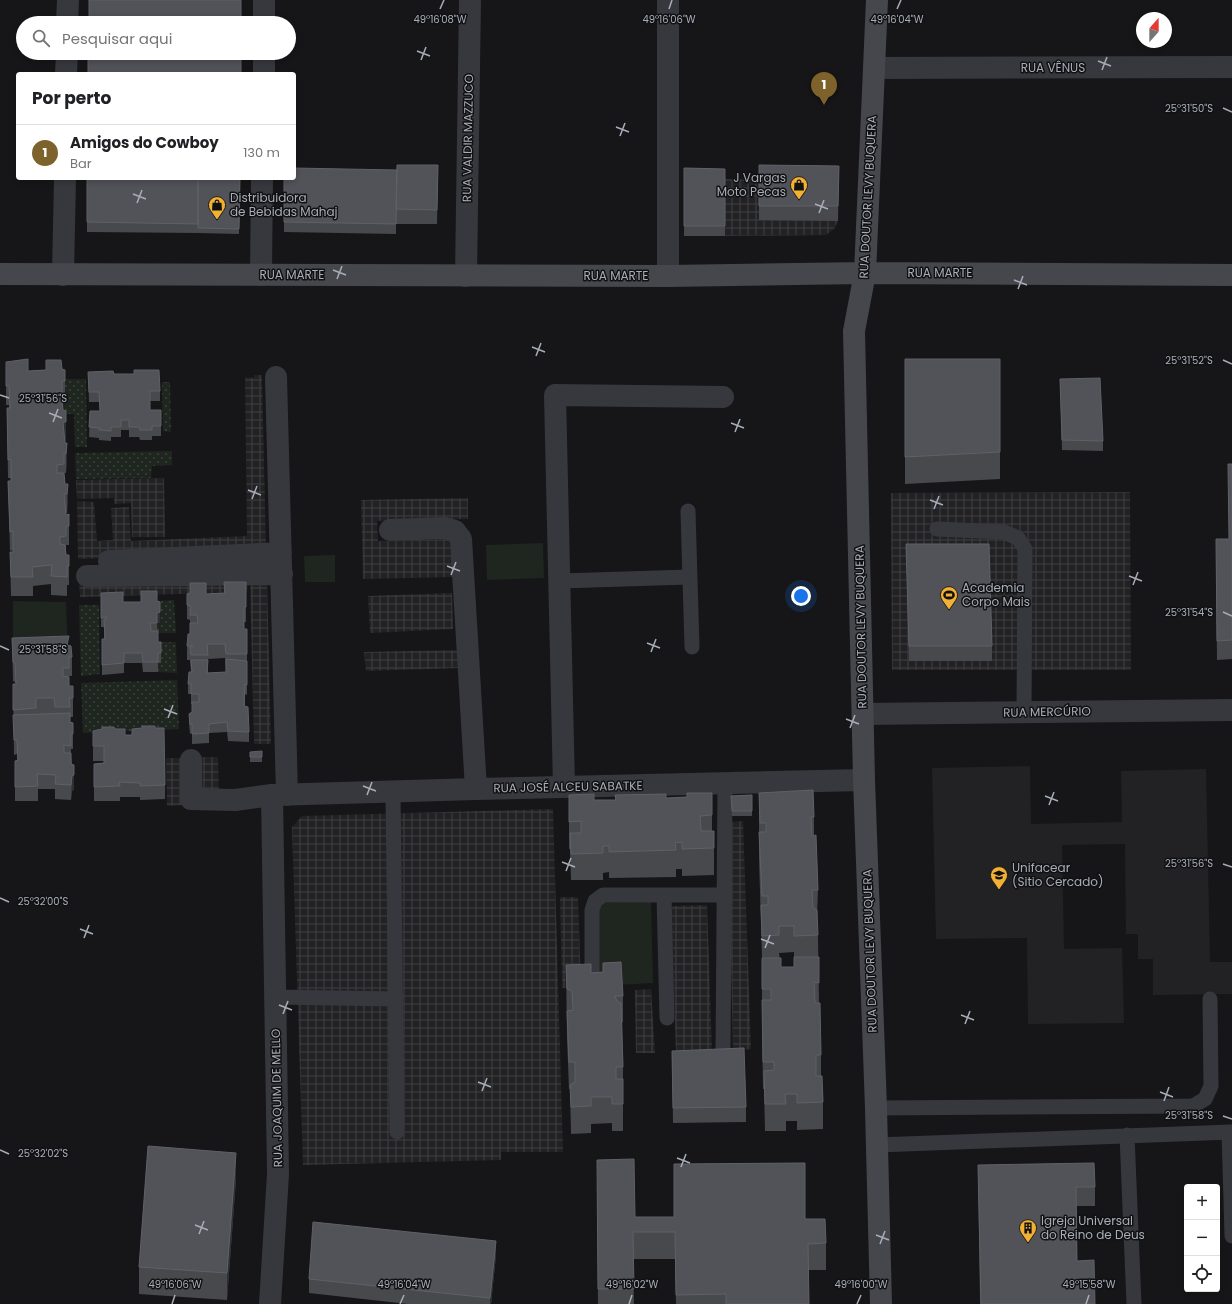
<!DOCTYPE html>
<html lang="pt">
<meta charset="utf-8">
<style>
:root{--surface:#fff;--page:#f2f2f2;--text:#202124;--muted:#757577;--line:#e0e0e0;--accent:#7e622b}
body{margin:0;font-family:Poppins,sans-serif;background:var(--page);color:var(--text)}
.controls{position:absolute;right:12px;bottom:12px;display:grid;overflow:hidden;border-radius:4px;box-shadow:0 2px 6px #0003}
.controls button{width:36px;height:36px;display:grid;place-items:center;padding:0;border:0;border-bottom:1px solid var(--line);background:var(--surface);color:var(--text);font:20px sans-serif}
.compass{position:absolute;left:1136px;top:12px;width:36px;height:36px;border-radius:50%;background:var(--surface);box-shadow:0 2px 6px #0003;rotate:21deg}
.you{position:absolute;left:801px;top:596px;width:14px;height:14px;margin:-10px;border:3px solid #fff;border-radius:50%;background:#1a73e8;box-shadow:0 0 0 6px #1a73e833}
.badge{display:grid;place-items:center;width:26px;height:26px;border-radius:50%;background:var(--accent);color:#fff;font-size:13px;font-weight:700}
.pin{position:absolute;translate:-50% -33px;filter:drop-shadow(0 1px 2px #0008)}
.pin::after{content:'';position:absolute;top:21px;width:14px;height:12px;background:inherit;clip-path:polygon(0 0,100% 0,50% 100%)}
.list{margin:0;padding:0;list-style:none}
h2{display:flex;justify-content:space-between;align-items:center;height:52px;margin:0;padding:0 16px;font-size:17px}
h2 small{font-size:13px;font-weight:400;color:var(--muted)}
.list li{display:grid;grid-template-columns:26px 1fr auto;gap:12px;align-items:center;box-sizing:border-box;height:56px;padding:0 16px;border-top:1px solid var(--line)}
.list b{display:block;font-size:15px;white-space:nowrap}
.list p{margin:0;font-size:13px;white-space:nowrap;color:var(--muted)}
.list em{font-size:13px;font-style:normal;color:var(--muted)}
.icon{flex:none;width:22px;height:22px;fill:none;stroke:currentColor;stroke-width:2;stroke-linecap:round;stroke-linejoin:round}
.map{position:relative;flex:none;width:1232px;height:1304px;overflow:hidden}
.search{position:absolute;background:var(--surface);box-shadow:0 2px 6px #0003;left:16px;top:16px;width:280px;height:44px;display:flex;align-items:center;gap:10px;box-sizing:border-box;padding:0 14px;border-radius:22px;color:var(--muted);font-size:15px}
.panel{position:absolute;background:var(--surface);box-shadow:0 2px 6px #0003;left:16px;top:72px;width:280px;height:108px;border-radius:4px}
.map>svg:first-child{display:block}
</style>
<div class="map">
<svg width="1232" height="1304" viewBox="0 0 1232 1304">
<defs>
<pattern id="industrial-grid" width="8" height="8" patternUnits="userSpaceOnUse"><rect width="8" height="8" fill="#222225"/><path d="M0 4h8M4 0v8" fill="none" stroke="#3f3f43"/></pattern>
<pattern id="grass-dots" width="8" height="8" patternUnits="userSpaceOnUse"><rect width="8" height="8" fill="#1e261f"/><path d="M2 2h.1M6 6h.1" fill="none" stroke="#3c433d" stroke-width="1.8" stroke-linecap="round"/></pattern>
</defs>
<rect width="100%" height="100%" fill="#161618"/>
<path fill="#222225" d="M1030,766L1031,824L1122,822L1121,771L1206,769L1210,962H1232V994L1153,995V959H1138V934H1126L1125,844L1062,845L1064,949L1122,948L1124,1023L1028,1024L1027,938L936,939L932,768Z"/>
<path fill="url(#industrial-grid)" d="M725,179L759,180L838,221L834,229L826,235L725,236Z
M254,375H262L266,549L247,553L78,559L77,501L94,502L97,541L113,540L111,508L129,507L131,541L247,536L245,377L254,378Z
M164,478L165,537H132L131,503L114,504V498L77,499L76,480Z
M1130,492L1131,670H892L891,493Z
M468,498V519L377,521L378,541L452,539L453,577L363,579L361,500Z
M248,575L247,592L80,597L79,580Z
M267,579L271,744H254L250,580Z
M452,593L453,629L370,633L368,596Z
M458,650L459,668L366,671L364,652Z
M200,757H218L219,794H202Z
M166,758H183L184,805L167,806Z
M553,809L563,1152H501V1160L303,1165L292,827L302,816Z
M743,821L751,1049L733,1051L728,822Z
M560,897H578L581,987L562,988Z
M707,905L712,1051L676,1052L671,906Z
M651,989L655,1053H636L635,990Z"/>
<path fill="url(#grass-dots)" d="M61,379H86L87,447H75L74,414H61L62,400H65V389Z
M162,382H170L171,432L163,431Z
M172,451V465L152,466L151,478L76,479L75,453Z
M174,600L176,633H157V601Z
M79,605H99L100,674L81,676Z
M159,642H176L177,673L158,672V663H161V652Z
M177,680L179,729L83,733L81,683Z"/>
<path fill="#1e261f" d="M543,543L544,578L487,580L486,545Z
M335,555V582H305L304,556Z
M13,601L66,602L68,653L13,655Z
M651,902L653,983L598,986L596,903Z"/>
<g fill="none" stroke-linecap="round" stroke-linejoin="round">
<path stroke="#37383d" stroke-width="15" d="M688,511L692,647
M937,529L1004,532L1018,538L1025,549L1024,712
M560,581L689,577
M393,792L397,1132
M664,895L667,1018
M592,983V910L595,901L603,895H725
M275,997L396,999
M723,1053L725,783
M876,1108L1193,1106L1205,1099L1211,1086L1210,999
M1229,1132L1232,1236
M1127,1135L1134,1304
M877,1145L1232,1132"/>
<path stroke="#37383d" stroke-width="22" d="M67,23L68,0
M264,23V0
M874,68L1232,67
M66,74L67,53
M264,74V53
M63,275L65,178
M261,275L262,178
M466,276L470,0
M668,276V0
M276,377L287,795
M390,530L445,528L455,531L461,539L476,789
M109,561L281,553
M87,576L282,574
M863,714L1232,710
M191,760V799L235,800L272,795L476,789L864,780
M564,787L555,395L723,397
M270,1304L278,1174L272,795"/>
<path stroke="#45474d" stroke-width="22" d="M877,0L865,273L854,331L864,780L876,1108L881,1304
M0,274L668,276L865,273L1232,275"/>
</g>
<path fill="#47494d" fill-rule="evenodd" d="M438,165L437,224H396V206V234L284,232V178L397,170Z
M759,165L839,166L838,221L759,220Z
M684,168L725,169V236H684Z
M87,178H240L239,234L198,233V232V233L87,232Z
M905,359H1000V479L905,484Z
M46,360L62,369L65,370V400H62L63,410L66,441H65V443H67L66,473H64L65,484H68L67,513H66V515L69,514V545H66V555L69,566V585H67V596L51,595V584L33,586V596H11L10,552H13V550L10,551L8,481H11V478H8L7,408H9V405H6V362L28,371L46,370Z
M88,372L114,374L160,391V401H150V410L161,426V436H152V440H140L139,437H129V430H121V437H111V441L99,440V438L89,437L90,411H100L99,402H89Z
M1060,379L1103,441V451L1062,450Z
M1232,464V659L1217,660L1216,558L1229,539Z
M906,544L992,646V661H909Z
M224,582H246V622H244V629H247V695L245,694V706L249,732V742L228,741L227,732L209,733V743L192,744V733L190,734L189,724V714L192,712V704H191V694H188V684L191,672L190,660H187V646L190,634V620L187,619V594H206L224,593ZM225,658L226,672L208,673V659Z
M101,593L123,602H141L157,601L160,622L157,623L158,642H161V663H158V672H143L142,663H124V673L102,675V639H104V627H101Z
M12,638L69,645L72,657V676H69V686L73,698V717H70V722L73,723V749H71V753L74,789L72,791L71,800L55,799V789H38V801H15V761L17,760V754L14,755L13,684H16L15,682L13,681Z
M115,729L125,735L165,785V799L140,800V797H120V801H94V764L104,763V761H93V731Z
M250,752L262,756V762H250Z
M759,793L814,817V835L818,890L817,917L818,935L819,1003L821,1055V1076L823,1102V1129L797,1130V1121H786V1131H765L764,1089H763L762,1027V958L759,859ZM794,952V967H781L779,953Z
M569,795L594,800H615V795L666,798L712,815V831H714V875L682,876V869H676V877L609,878V872L603,873V880H571L570,849H569Z
M752,795V816H732L731,796Z
M603,963L623,996V1022L622,1023L623,1067V1131H612V1123L591,1124V1133L571,1134L570,1089H569L567,1038L566,965L591,973L603,972Z
M672,1051L746,1107V1122L673,1123Z
M978,1165L1095,1187V1206H1076L1077,1261L1095,1304H980Z
M236,1179L227,1300L139,1294V1267Z
M597,1186L635,1217L805,1219L826,1243V1270H808L809,1304H676L675,1259H633L634,1304H598Z
M496,1255L491,1304H408L309,1293V1279Z"/>
<path fill="#2f3033" d="M66,411V441H63V422Z
M67,443V462L66,473V454Z
M68,484V503L67,513V494Z
M160,612V622L157,623V613Z
M74,765V789L72,791L71,800L72,776Z
M236,1153V1179L227,1300V1273Z
M496,1241V1255L491,1304H490V1298Z"/>
<path fill="#525359" stroke="#5f6168" d="M89,0H241V23H89Z
M88,53H241V74H88Z
M397,165H438L437,210L396,209Z
M759,165L839,166L838,206H759Z
M294,168L397,170L396,224L284,222V178H294Z
M684,168L725,169V226H684Z
M87,178H198V224L87,222Z
M198,178H240L239,229L198,228Z
M28,359V371L46,370V360H61L62,369L65,370V381H62V392H56V400H62L63,410L66,411V422H63L65,443H67L66,454H64V464L57,465V473H64L65,484H68L67,494H64L66,515L69,514V526H66V536L60,537V544L65,545L66,555H69V566H67V577L51,576L52,565L32,567L33,577H11L10,552H13V531L10,532L8,481H11V459L8,460L7,408H10L9,386H6V362Z
M905,359H1000V452L905,457Z
M134,370H159L160,391H150V410H161V426H152V430H140L139,427H129V420H121V427H111V431L99,430V428L89,427L90,411H100L99,392H89L88,372L113,371L114,374H134Z
M1100,378L1103,441L1062,440L1060,379Z
M1228,464H1232V640L1217,641L1216,539H1229Z
M906,544H989L992,646H909Z
M224,582H246V607H244V629H247V654H226L225,644H207L208,655H191L190,647L193,646H187L188,634H190V623H198L197,615H190L191,606L187,605V594L190,593V583H206V594L225,593Z
M141,591H157V601L160,602V612L157,613V623H150L151,631H158V642H161V653H158V662H143L142,653H124V663L102,665V639H105L104,620L107,617L101,618V593L123,592V602H141Z
M69,636L67,645L71,646L72,657H69V668H63V676L69,677V686H73V698H69L70,707H55L54,698H36V708L13,710V684H16L15,663L13,662L12,638Z
M226,659L247,661V685L245,684L244,706L248,707L249,732L228,731L227,722L209,724V733L192,734V724H190L189,714L192,712V702H199V694H191V684H188L189,672H192L191,660H208L207,673L226,672Z
M70,713V722L73,723V734H71V746L64,745V753H71V764L74,765V775L72,776L71,785L55,784L56,775L37,774L38,786L15,787V761L18,760L17,740H14L13,715Z
M142,726H155V728H164L165,785L140,786V783L119,782L120,786L94,787V764L104,763V746H93V731L102,729V727H114L115,729H125V735H132V729L142,728Z
M262,751V757H250V752Z
M813,790L814,817H811L812,836L816,835L818,890H812L813,908L817,910L818,935L794,936V926H779V935L762,936L761,905H768V896H762L759,832H766V823H760L759,793Z
M687,793H712V815L700,816L701,831H714V848L682,849V842L675,843L676,850L609,852V846H603V853L571,854L570,833H581V821L569,822V795L594,794V800H616L615,795L666,794V798L687,797Z
M752,795V811H732L731,796Z
M794,957H819V983L814,982L815,1003H820L821,1055H816V1076H822L823,1102L797,1103V1094H785L786,1104H765L764,1071L774,1070V1062H763L762,1000H771V989H762V958H781V967H794Z
M621,962L623,996H615L617,1001L621,1003L623,1067H616V1079H623V1104H612V1097H591V1106L571,1107L570,1085L575,1082V1062H569L567,1011L573,1010L572,991L567,989L566,965L591,964V973L603,972V963Z
M744,1048L746,1107L673,1108L672,1051Z
M148,1146L236,1153L227,1273L139,1267Z
M634,1159L635,1217H674V1164L805,1163V1219H825L826,1243L808,1244L809,1304H726V1294L676,1295L675,1232H633L634,1289H598L597,1160Z
M1094,1163L1095,1187H1076L1077,1261L1094,1260L1095,1304H981L978,1165Z
M313,1222L496,1241L490,1298L309,1279Z"/>
<path fill="none" stroke="#a8adb8" stroke-width="1.5" d="M440,9L444,0M669,9L672,0M897,9L901,0M417,51L430,56M421,60L426,47M1098,61L1111,66M1102,70L1107,57M1223,108L1232,112M616,127L629,132M620,136L625,123M133,194L146,199M137,203L142,190M815,204L828,209M819,213L824,200M333,270L346,275M337,279L342,266M1014,280L1027,285M1018,289L1023,276M532,347L545,352M536,356L541,343M1223,360L1232,364M0,395L9,398M49,413L62,418M53,422L58,409M731,423L744,428M735,432L740,419M248,490L261,495M252,499L257,486M930,500L943,505M934,509L939,496M447,566L460,571M451,575L456,562M1129,576L1142,581M1133,585L1138,572M1223,612L1232,616M647,643L660,648M0,646L9,650M651,652L656,639M164,709L177,714M168,718L173,705M846,719L859,724M850,728L855,715M363,786L376,791M367,795L372,782M1045,796L1058,801M1049,805L1054,792M562,862L575,867M1223,864L1232,867M566,871L571,858M0,898L9,902M80,929L93,934M84,938L89,925M761,939L774,944M765,948L770,935M279,1005L292,1010M283,1014L288,1001M961,1015L974,1020M965,1024L970,1011M478,1082L491,1087M482,1091L487,1078M1160,1092L1173,1097M1164,1101L1169,1087M1223,1116L1232,1119M0,1150L9,1154M677,1158L690,1163M681,1167L686,1154M195,1225L208,1230M199,1234L204,1221M876,1235L889,1240M880,1244L885,1231M172,1304L175,1295M400,1304L404,1295M629,1304L632,1295M857,1304L861,1295M1086,1304L1089,1295"/>
<defs>
<g id="shop-pin" transform="scale(0.9)"><path d="M0 17L-7.5 6A9.5 9.5 0 1 1 7.5 6Z" fill="#f2b134" stroke="#111113"/><path d="M-5-2.5h2.3a2.7 3.5 0 0 1 5.4 0H5L5.5 6h-11ZM-1.5-2.5h3a1.5 2.3 0 0 0-3 0Z" fill="#111"/></g>
<g id="stadium-pin" transform="scale(0.9)"><path d="M0 17L-7.5 6A9.5 9.5 0 1 1 7.5 6Z" fill="#f2b134" stroke="#111113"/><path d="M0-5a6.5 5 0 1 0 0 10a6.5 5 0 1 0 0-10ZM-3.5-1.8h7v3.6h-7Z" fill="#111"/></g>
<g id="university-pin" transform="scale(0.9)"><path d="M0 17L-7.5 6A9.5 9.5 0 1 1 7.5 6Z" fill="#f2b134" stroke="#111113"/><path d="M0-5L7-2L0 1L-7-2ZM-4 1L0 2.5L4 1V4Q0 6-4 4Z" fill="#111"/></g>
<g id="building-pin" transform="scale(0.9)"><path d="M0 17L-7.5 6A9.5 9.5 0 1 1 7.5 6Z" fill="#f2b134" stroke="#111113"/><path d="M-4-6H4V6H1V3H-1V6H-4ZM-2.5-4.3h1.7v1.8h-1.7ZM.8-4.3h1.7v1.8H.8ZM-2.5-1h1.7V.8h-1.7ZM.8-1h1.7V.8H.8Z" fill="#111"/></g>
</defs>
<g fill-rule="evenodd">
<use href="#shop-pin" x="799" y="185"/>
<use href="#shop-pin" x="217" y="205"/>
<use href="#stadium-pin" x="949" y="595"/>
<use href="#university-pin" x="999" y="875"/>
<use href="#building-pin" x="1028" y="1228"/>
</g>
<g text-anchor="middle" stroke-width="3" stroke-linejoin="round" paint-order="stroke">
<g font-size="12" fill="#a8adb8" stroke="#111113">
<text x="1053" y="72">RUA VÊNUS</text>
<text transform="translate(468 138) rotate(-89)" y="4">RUA VALDIR MAZZUCO</text>
<text transform="translate(868 197) rotate(-87)" y="4">RUA DOUTOR LEVY BUQUERA</text>
<text x="940" y="277">RUA MARTE</text>
<text x="292" y="279">RUA MARTE</text>
<text x="616" y="280">RUA MARTE</text>
<text transform="translate(861 627) rotate(-91)" y="4">RUA DOUTOR LEVY BUQUERA</text>
<text transform="translate(1047 712) rotate(-1)" y="4">RUA MERCÚRIO</text>
<text transform="translate(568 787) rotate(-1)" y="4">RUA JOSÉ ALCEU SABATKE</text>
<text transform="translate(870 951) rotate(-92)" y="4">RUA DOUTOR LEVY BUQUERA</text>
<text transform="translate(277 1098) rotate(-91)" y="4">RUA JOAQUIM DE MELLO</text>
</g>
<g font-size="12" fill="#a8adb8" stroke="#111113" text-anchor="start">
<text x="786" y="182" text-anchor="end">J Vargas<tspan x="786" dy="14">Moto Pecas</tspan></text>
<text x="230" y="202">Distribuidora<tspan x="230" dy="14">de Bebidas Mahaj</tspan></text>
<text x="962" y="592">Academia<tspan x="962" dy="14">Corpo Mais</tspan></text>
<text x="1012" y="872">Unifacear<tspan x="1012" dy="14">(Sitio Cercado)</tspan></text>
<text x="1041" y="1225">Igreja Universal<tspan x="1041" dy="14">do Reino de Deus</tspan></text>
</g>
</g>
<g font-size="10" text-anchor="middle" fill="#a8adb8" stroke="#111113" stroke-width="3" stroke-linejoin="round" paint-order="stroke">
<text x="440" y="23">49°16'08"W</text>
<text x="669" y="23">49°16'06"W</text>
<text x="897" y="23">49°16'04"W</text>
<text x="1189" y="112">25°31'50"S</text>
<text x="1189" y="364">25°31'52"S</text>
<text x="43" y="402">25°31'56"S</text>
<text x="1189" y="616">25°31'54"S</text>
<text x="43" y="653">25°31'58"S</text>
<text x="1189" y="867">25°31'56"S</text>
<text x="43" y="905">25°32'00"S</text>
<text x="1189" y="1119">25°31'58"S</text>
<text x="43" y="1157">25°32'02"S</text>
<text x="175" y="1288">49°16'06"W</text>
<text x="404" y="1288">49°16'04"W</text>
<text x="632" y="1288">49°16'02"W</text>
<text x="861" y="1288">49°16'00"W</text>
<text x="1089" y="1288">49°15'58"W</text>
</g>
</svg>
<div class="controls">
<button>+</button>
<button>−</button>
<button><svg class="icon" aria-label="locate" viewBox="0 0 24 24"><circle cx="12" cy="12" r="6"/><path d="M12 2v4M12 18v4M2 12h4M18 12h4"/></svg></button>
</div>
<svg class="compass" viewBox="-18 -18 36 36"><path d="M0-13l5 13h-10z" fill="#e53935"/><path d="M0 13l5-13h-10z" fill="#757577"/></svg>
<div class="you"></div>
<div class="pin badge" style="left:824px;top:105px">1</div>
<div class="search"><svg class="icon" aria-label="search" viewBox="0 0 24 24"><circle cx="10" cy="10" r="6"/><path d="M15 15l6 6"/></svg>Pesquisar aqui</div>
<section class="panel">
<h2>Por perto<small></small></h2>
<ul class="list">
<li><span class="badge">1</span><div><b>Amigos do Cowboy</b><p>Bar</p></div><em>130 m</em></li>
</ul>
</section>
</div>
